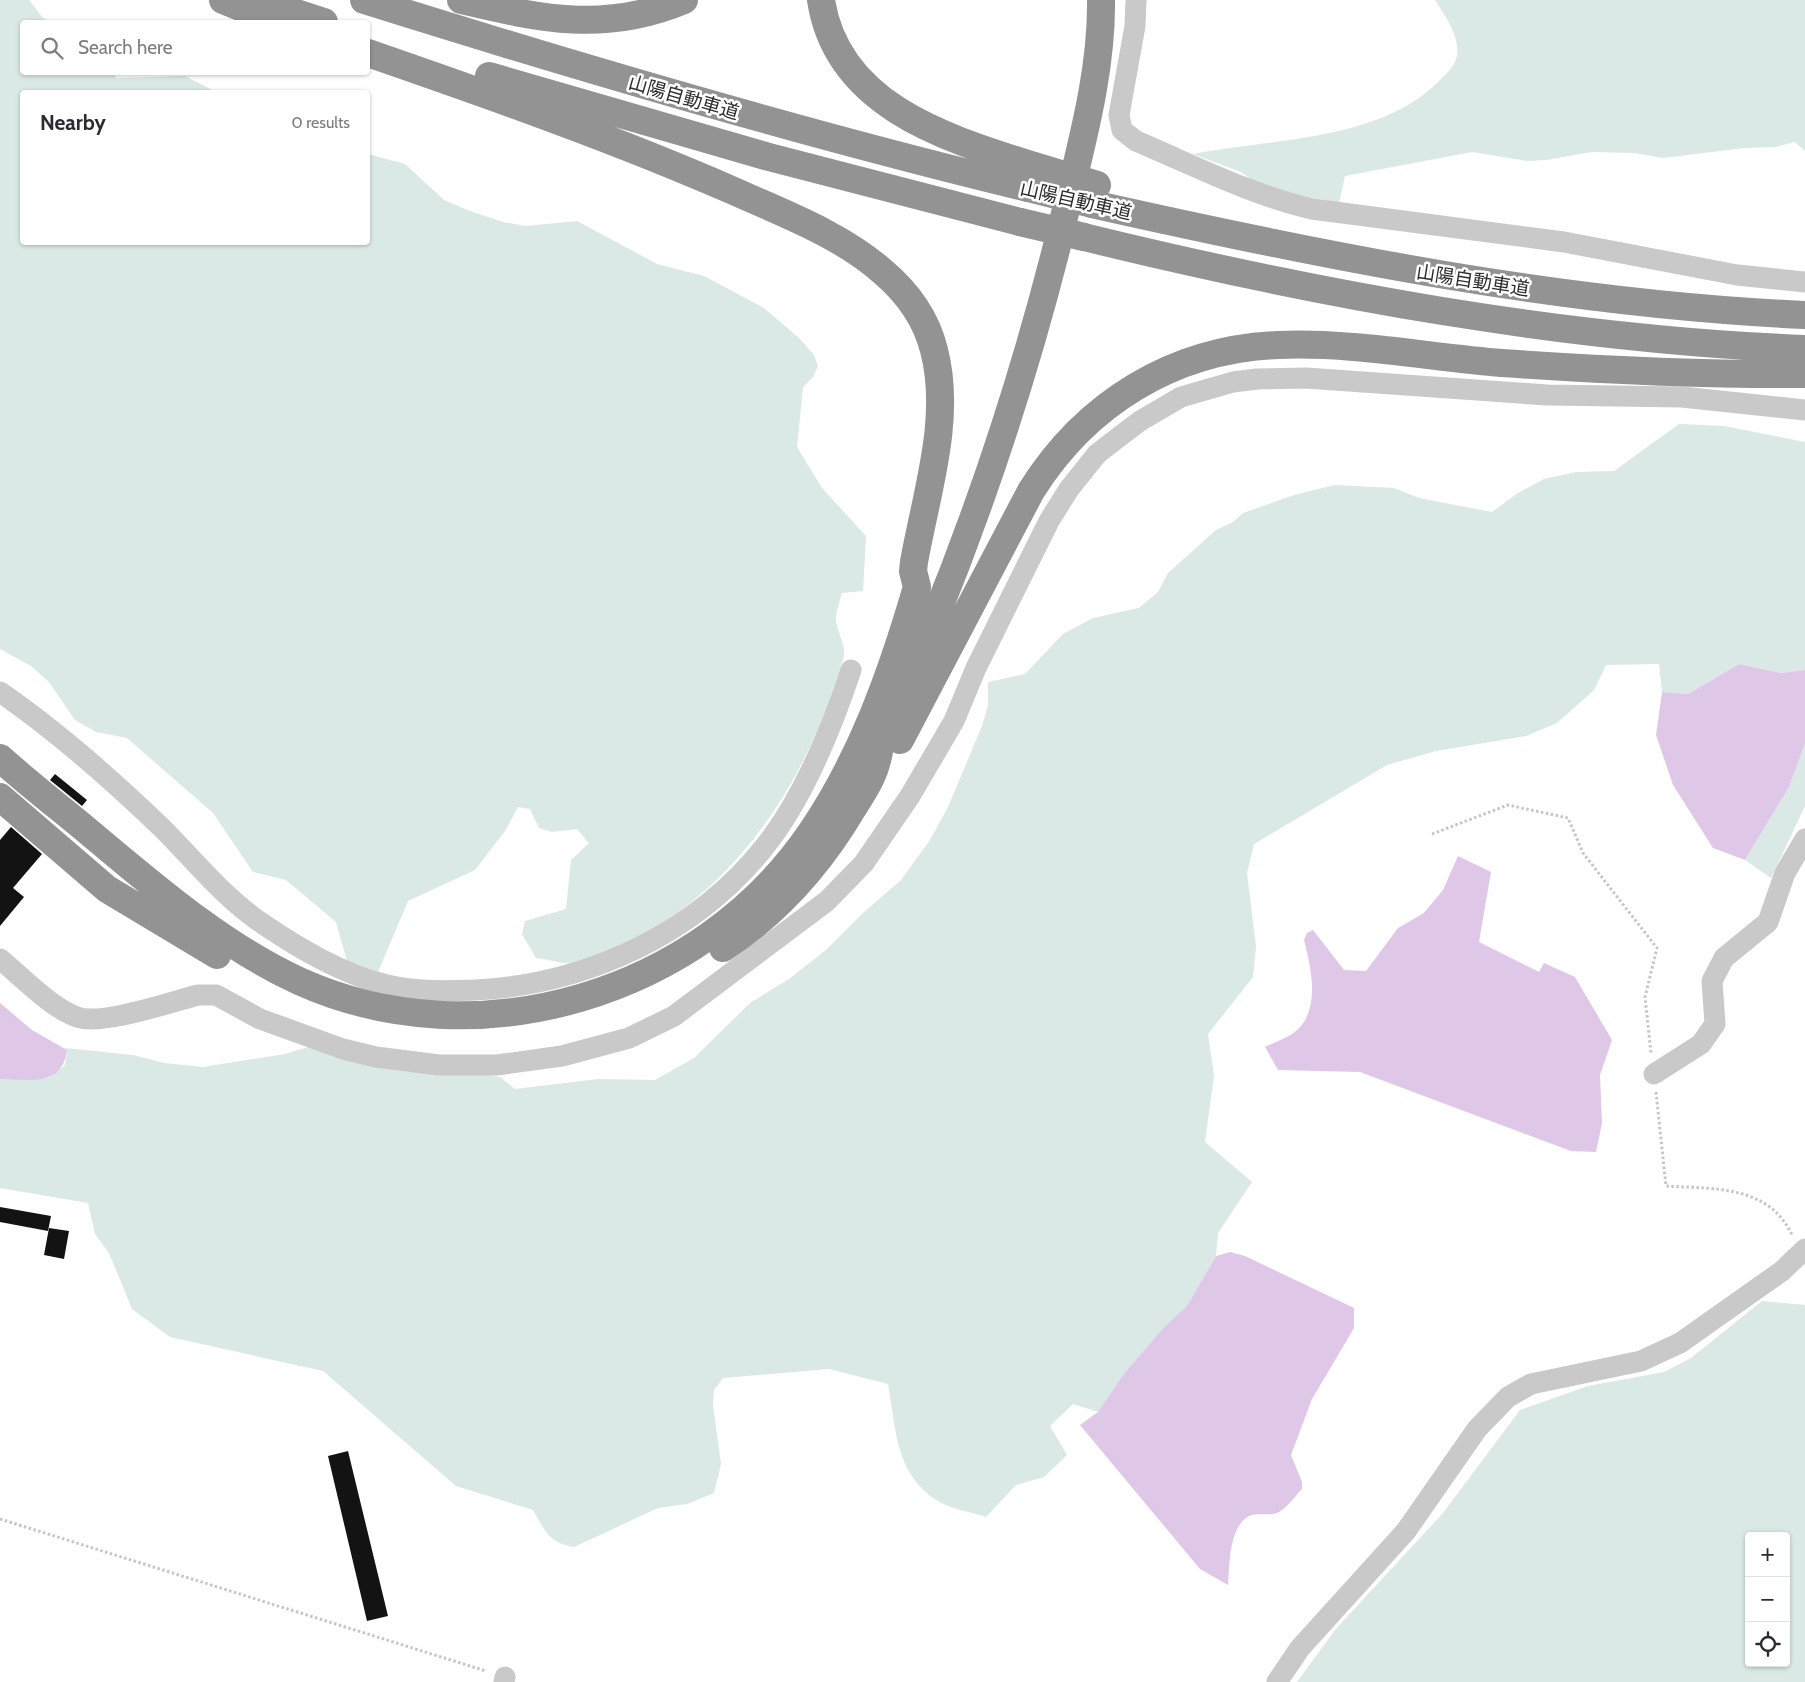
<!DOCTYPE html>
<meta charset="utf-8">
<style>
:root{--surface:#fff;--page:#f7f7f7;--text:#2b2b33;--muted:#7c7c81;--line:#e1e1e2}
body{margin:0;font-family:Cabin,"Noto Sans JP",sans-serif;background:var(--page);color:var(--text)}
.controls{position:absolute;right:15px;bottom:15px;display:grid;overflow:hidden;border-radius:5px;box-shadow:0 1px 4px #0004}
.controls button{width:45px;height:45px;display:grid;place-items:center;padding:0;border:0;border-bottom:1px solid var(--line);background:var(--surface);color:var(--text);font:25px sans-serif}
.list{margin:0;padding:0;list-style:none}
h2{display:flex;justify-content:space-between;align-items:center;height:65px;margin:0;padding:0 20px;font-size:21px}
h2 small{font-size:16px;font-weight:400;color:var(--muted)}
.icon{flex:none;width:28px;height:28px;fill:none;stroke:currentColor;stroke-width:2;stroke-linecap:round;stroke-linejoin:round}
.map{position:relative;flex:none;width:1805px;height:1682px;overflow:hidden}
.search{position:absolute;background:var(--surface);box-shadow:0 1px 4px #0004;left:20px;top:20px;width:350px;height:55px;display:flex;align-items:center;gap:12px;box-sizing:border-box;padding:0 18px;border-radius:5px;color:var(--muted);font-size:19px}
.panel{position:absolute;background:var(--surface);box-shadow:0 1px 4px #0004;left:20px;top:90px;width:350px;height:155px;border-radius:5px}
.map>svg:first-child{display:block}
</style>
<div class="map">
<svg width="1805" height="1682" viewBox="0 0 1805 1682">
<rect width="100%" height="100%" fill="#fff"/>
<path fill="#dae9e6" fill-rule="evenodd" d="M0,0H29L43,18L52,22H22V72L112,73L117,78L185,76L216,92H22V242H368V154L405,164L444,200L470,211L503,222L526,226L577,221L657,264L704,276L764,308L799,338L814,355L818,366L813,377L803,387L797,447L822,488L866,536L863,591L842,593C840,601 836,611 836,619C836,631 846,644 844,656C841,668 836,680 832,692C796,799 722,902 616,948C605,953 592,961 581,963C568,966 549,959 536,958L522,934L525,921L566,909L571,860L589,843L577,829L552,832L539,828L530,809L518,807L505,831L475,870L408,901L378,972L347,961L336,922L286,880L253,872L213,813L127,738L96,732L75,720L49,682L31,666L0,649Z
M1435,0H1805V151L1795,142L1775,147L1744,148L1663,158L1634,153L1592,152L1546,160L1527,161L1472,152L1345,176L1339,203L1287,193L1255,182L1241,172L1193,154C1272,138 1380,142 1440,80C1447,73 1455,66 1457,56C1460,35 1445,16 1435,0Z
M1679,424L1724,426L1805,442V670L1781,673L1739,664L1688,694L1662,692L1659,664L1606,665L1594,690L1557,723L1526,736L1436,751L1387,765L1254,844L1247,873L1256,947L1253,977L1208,1034L1214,1075L1205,1142L1252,1182L1218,1233L1216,1256L1187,1306L1165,1326L1123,1375L1098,1412L1073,1404L1050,1426L1067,1455L1044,1477L1016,1485L986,1517C971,1512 951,1509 938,1501C895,1475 896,1428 888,1384L829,1369L723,1378L714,1390L713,1405L721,1464L714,1493L687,1504L658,1508L574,1547C549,1543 545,1531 533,1510L456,1486L323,1371L170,1337L132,1309L109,1253L95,1234L88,1203L0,1188V1079L48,1078L65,1065L67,1051L65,1048L133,1055L164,1063L203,1067L285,1054L311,1046L500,1077L515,1089L598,1079L655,1080L694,1058L750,1003L789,979L827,949L863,913L901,880L930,840L948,807L982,726L988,705V682L1025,674L1063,634L1093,618L1139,608L1158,592L1168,573L1216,530L1233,522L1243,513L1294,495L1335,485L1394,488L1419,498L1492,512L1518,493L1544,479L1576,472L1614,471Z
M1805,744V806L1771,878L1745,860L1789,787Z
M1762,1301L1805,1305V1682H1297L1335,1630L1443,1513L1520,1410L1588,1386L1664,1372L1691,1358ZM1749,1536H1786V1663H1749Z"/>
<path fill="#dfc7e8" d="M1739,664L1781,673L1805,670V744L1789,787L1745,860L1713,848L1673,785L1656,735L1662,692L1688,694Z
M1458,856L1491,872L1479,942L1539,972L1544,963L1575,977L1612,1040L1600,1075L1602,1123L1596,1152L1571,1151L1360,1072L1278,1070L1265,1047C1275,1042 1288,1038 1296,1031C1321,1010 1311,967 1304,940L1307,933L1313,930L1344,970L1366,971L1398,928L1424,913L1443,890Z
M0,1003L32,1030L67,1050C62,1088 29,1079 0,1079Z
M1230,1252L1245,1256L1354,1308V1328L1312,1399L1291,1455L1302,1482V1489C1294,1497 1285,1512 1273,1514C1265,1515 1256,1513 1249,1516C1228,1528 1230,1565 1228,1585L1200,1569L1080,1425L1098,1412L1123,1375L1165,1326L1187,1306L1216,1256Z"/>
<path fill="#131313" d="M55,774L87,800L82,806L50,780Z
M11,827L42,854L13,888L24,897L0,926V840Z
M0,1207L51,1216L48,1231L0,1222Z
M49,1228L69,1231L64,1259L44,1255Z
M348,1451L388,1616L367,1621L328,1456Z"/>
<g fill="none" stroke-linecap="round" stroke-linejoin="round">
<path stroke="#c6c6c6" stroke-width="3" stroke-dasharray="2.5 2.5" stroke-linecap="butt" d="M1432,834L1508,805L1568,818L1583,853L1657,948L1645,997L1651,1053
M1656,1092L1666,1186C1714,1189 1769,1185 1792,1235
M0,1519L486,1671"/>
<path stroke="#c9c9c9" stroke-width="21" d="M1136,0L1135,26L1119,115L1122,130L1136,141C1193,165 1251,195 1312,209L1564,242L1737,275L1805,282
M0,692C58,732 111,779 162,828C195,861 224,898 263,924C300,949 342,974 387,985C416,992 446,991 476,990C587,984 696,934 766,845C803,798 832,727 851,670
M0,959C22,977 51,1008 77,1017C101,1026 171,1002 198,995H216L260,1019L343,1049L376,1057L439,1065H497L562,1056L629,1038L674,1016L827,901L864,863L910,796L954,721L976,668L1049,521L1069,489L1097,454L1115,440L1140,421L1181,397L1233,382L1257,379L1306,378L1547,395L1682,397L1805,410
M1654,1074L1701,1044L1715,1024L1712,981L1724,958L1768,922L1785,873L1805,839
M504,1682L505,1677
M1277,1682L1300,1648L1406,1531L1477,1429L1508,1397L1531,1384L1641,1361L1680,1343L1782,1271L1805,1249"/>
<path stroke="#939393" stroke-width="28" d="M223,0L272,20
M256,0L324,22
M364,0C584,69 804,134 1028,188
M461,0C541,19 605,33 684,0
M821,0C837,106 946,138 1034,166
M489,76L769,157L1020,222
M1092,204C1328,257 1563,304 1805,315
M1084,237C1321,295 1562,339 1805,349
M900,740L1031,491C1086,403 1174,349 1278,345C1353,342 1428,357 1502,363C1603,370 1704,375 1805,374
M0,758C29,784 60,808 90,833C155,887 221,945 299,981C478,1062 700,994 810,834C861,760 892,673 917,587L913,571L914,562C926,494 952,419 934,350C926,318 907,292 882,271C841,235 785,214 736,192C615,139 492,96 368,53
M0,797L107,889L217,955
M723,948C778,912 820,864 853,808C867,786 877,771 880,745C960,572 1023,390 1067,205C1083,138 1102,69 1101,0"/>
<path stroke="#939393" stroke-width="28" d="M1034,166L1097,185
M1028,188L1092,204
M1020,222L1084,237"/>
</g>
<g text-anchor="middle" stroke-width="5" stroke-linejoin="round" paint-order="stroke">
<g font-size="19" fill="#2c2c2c" stroke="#fff">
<text transform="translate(684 97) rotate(16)" y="7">山陽自動車道</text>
<text transform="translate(1076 200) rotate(13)" y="7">山陽自動車道</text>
<text transform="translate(1473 280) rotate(9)" y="7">山陽自動車道</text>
</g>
</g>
</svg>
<div class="controls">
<button>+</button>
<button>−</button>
<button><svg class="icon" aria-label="locate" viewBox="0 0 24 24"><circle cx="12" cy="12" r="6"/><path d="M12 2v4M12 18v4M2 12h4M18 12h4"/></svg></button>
</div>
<div class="search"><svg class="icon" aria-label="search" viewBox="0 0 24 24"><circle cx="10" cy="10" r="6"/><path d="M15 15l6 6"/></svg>Search here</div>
<section class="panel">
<h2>Nearby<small>0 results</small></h2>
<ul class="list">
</ul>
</section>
</div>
